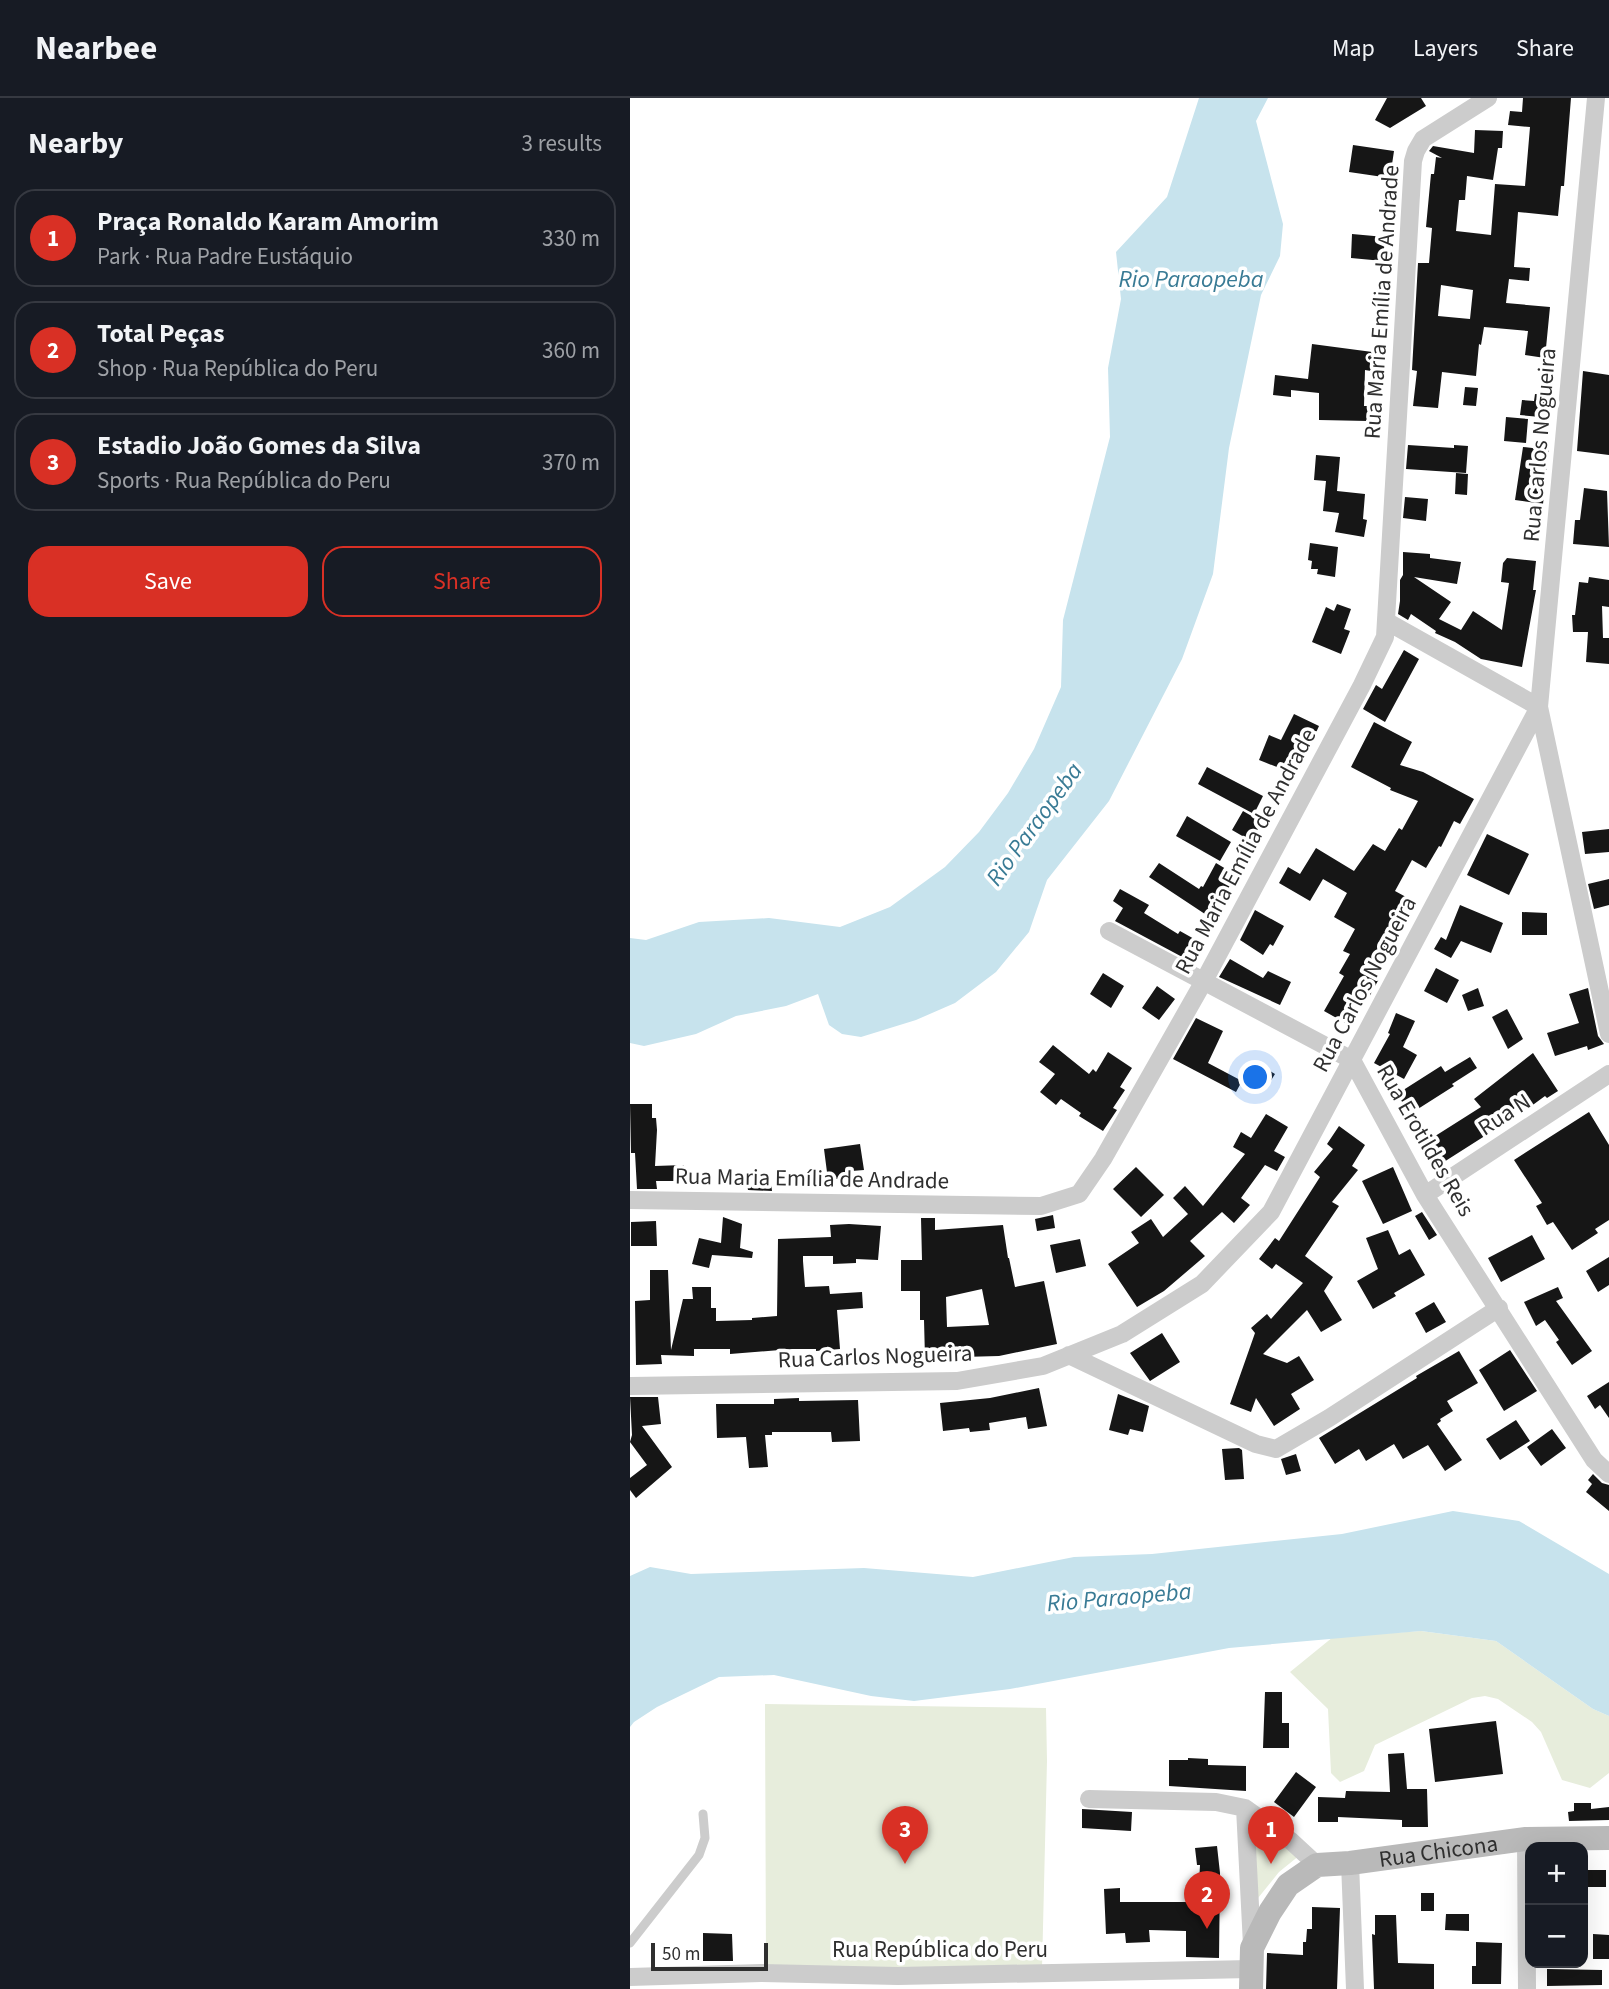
<!DOCTYPE html>
<meta charset="utf-8">
<style>
:root{--surface:#171b24;--page:#20242c;--text:#f1f3f6;--muted:#9ea1a6;--line:#363941;--accent:#d93025}
body{margin:0;font-family:"Source Sans 3",sans-serif;background:var(--page);color:var(--text)}
.controls{position:absolute;right:21px;bottom:21px;display:grid;overflow:hidden;border-radius:14px;box-shadow:0 7px 28px #0002}
.controls button{width:63px;height:63px;display:grid;place-items:center;padding:0;border:0;border-bottom:2px solid var(--line);background:var(--surface);color:var(--text);font:35px sans-serif}
.scale{position:absolute;left:21px;bottom:18px;width:117px;box-sizing:border-box;padding-left:7px;border:4px solid #2f2f2f;border-top:0;font-size:19px;line-height:24px;white-space:nowrap;color:#2f2f2f;-webkit-text-stroke:5px #fff;paint-order:stroke}
.you{position:absolute;left:626px;top:980px;width:24px;height:24px;margin:-18px;border:5px solid #fff;border-radius:50%;background:#1a73e8;box-shadow:0 0 0 10px #1a73e833}
.badge{display:grid;place-items:center;width:46px;height:46px;border-radius:50%;background:var(--accent);color:#fff;font-size:23px;font-weight:700}
.pin{position:absolute;translate:-50% -58px;filter:drop-shadow(0 2px 4px #0008)}
.pin::after{content:'';position:absolute;top:37px;width:24px;height:21px;background:inherit;clip-path:polygon(0 0,100% 0,50% 100%)}
.list{margin:0;padding:0;list-style:none}
h2{display:flex;justify-content:space-between;align-items:center;height:91px;margin:0;padding:0 28px;font-size:30px}
h2 small{font-size:23px;font-weight:400;color:var(--muted)}
.list li{display:grid;grid-template-columns:46px 1fr auto;gap:21px;align-items:center;box-sizing:border-box;height:98px;margin:0 14px 14px;padding:0 14px;border:2px solid var(--line);border-radius:21px}
.list b{display:block;font-size:26px;white-space:nowrap}
.list p{margin:0;font-size:23px;white-space:nowrap;color:var(--muted)}
.list em{font-size:23px;font-style:normal;color:var(--muted)}
.actions{display:flex;gap:14px;padding:21px 28px}
.actions a{flex:1;padding:16px 0;border:2px solid var(--accent);border-radius:21px;text-align:center;font-size:24px;color:var(--accent)}
.actions .main{background:var(--accent);color:#fff}
.map{position:relative;flex:none;width:979px;height:1891px;overflow:hidden}
header{display:flex;align-items:center;gap:42px;box-sizing:border-box;height:98px;padding:0 35px;background:var(--surface);border-bottom:2px solid var(--line)}
header strong{font-size:33px}
nav{display:flex;gap:38px;margin-inline-start:auto;font-size:24px}
main{display:flex}
aside{flex:1;background:var(--surface)}
.map>svg:first-child{display:block}
</style>
<header>
<strong>Nearbee</strong>
<nav><a>Map</a><a>Layers</a><a>Share</a></nav>
</header>
<main>
<aside>
<h2>Nearby<small>3 results</small></h2>
<ul class="list">
<li><span class="badge">1</span><div><b>Praça Ronaldo Karam Amorim</b><p>Park · Rua Padre Eustáquio</p></div><em>330 m</em></li>
<li><span class="badge">2</span><div><b>Total Peças</b><p>Shop · Rua República do Peru</p></div><em>360 m</em></li>
<li><span class="badge">3</span><div><b>Estadio João Gomes da Silva</b><p>Sports · Rua República do Peru</p></div><em>370 m</em></li>
</ul>
<div class="actions"><a class="main">Save</a><a>Share</a></div>
</aside>
<div class="map">
<svg width="979" height="1891" viewBox="0 0 979 1891">
<rect width="100%" height="100%" fill="#fff"/>
<path fill="#e7eddc" d="M791,1533L866,1543L963,1611L979,1618V1675L960,1690L932,1682L911,1634L902,1624L868,1601L855,1598L842,1600L745,1647L734,1673L710,1684L701,1675L698,1611L660,1574L703,1539Z
M135,1606L416,1610L417,1663L412,1871L136,1869Z
M621,1721L670,1757L649,1774L624,1805Z"/>
<path fill="#c7e3ed" d="M569,0H638L626,23L653,126L650,158L631,197L599,350L583,476L552,561L479,703L417,782L399,834L366,874L325,905L286,922L231,939L212,936L199,927L188,896L156,908L106,918L66,936L14,948L0,945V840L16,842L69,824L139,820L210,829L260,809L315,769L349,734L378,695L404,651L431,589L433,522L480,339L478,270L491,201L486,154L537,99Z
M823,1413L889,1423L979,1476V1618L963,1611L866,1543L791,1533L599,1550L380,1591L284,1603L241,1598L144,1577L89,1579L27,1609L4,1624L0,1629V1478L20,1469L61,1476L234,1470L343,1479L444,1459L522,1456L712,1436Z"/>
<path fill="#161616" fill-rule="evenodd" d="M757,0H791L796,8L760,30L745,22Z
M893,0H941L934,88H931L928,118L888,114L884,169L900,170L899,183L879,181L876,205L920,209L915,260L895,257L898,233L854,229L851,247L849,246L846,278L812,274L808,310L783,308L787,273L782,272L788,165H799L802,130L796,129L801,76H804L806,59L812,60L799,53L803,48L844,55L845,32L873,33L872,50H868L863,82L837,78L835,102H829L826,133L861,137L865,86L895,88L900,29L878,27L880,13L892,14ZM811,187L843,192L840,221L808,218Z
M723,47L764,53L760,80L719,74Z
M722,136L755,139L753,163L721,160Z
M682,246L750,255L747,274L735,272L734,308H738V323L689,322V295L661,292V299L643,297L645,277L678,281Z
M953,273L979,277V357L947,353Z
M835,289L848,290L846,308L833,307Z
M905,296L923,298L921,320L890,317L892,302L904,303Z
M876,319L898,321L896,345L874,343Z
M778,347L824,350V347L838,348L836,375L776,371Z
M893,349L919,352L913,406L885,402Z
M686,357L710,359L707,393L735,396L733,421L737,422L734,439L705,434L709,415L693,413L696,383L684,382Z
M826,375L838,376L837,397L825,396Z
M954,390L977,393L979,449L943,446L945,422H950Z
M775,399L798,401L796,423L773,420Z
M680,445L708,449L705,479L687,476L688,471H681L682,463L678,462Z
M773,454L800,456V460L831,464L827,486L784,479L821,504L809,521L831,532L843,513L872,532L879,485L871,484L873,465L877,460L906,463L903,492H906L892,569L851,561L825,544L805,535L806,533L781,516L778,522L768,516L770,503V482L773,477Z
M959,479L979,482V509L972,508L973,540H979V566L956,564L958,534H943L942,517H945L949,484L958,485Z
M707,506L721,511L714,531L720,533L711,556L682,544L696,509L704,513Z
M774,552L789,561L755,624L733,611L746,587L752,591Z
M664,616L689,628L667,677L629,662L639,637L651,642Z
M744,624L782,644L770,667L793,674L844,701L830,726L824,723L811,749L809,748L796,770L782,762L765,793L787,805L761,851L756,848L742,875L750,879L738,901L734,899L719,927L694,913L714,878L709,875L720,856L713,853L725,831L704,819L717,795L693,781L680,803L649,785L658,769L670,776L686,750L724,773L743,746L755,753L769,730L772,732L788,703L760,692L761,690L721,669Z
M577,669L633,698L624,716L568,686Z
M613,713L632,724L621,743L602,732Z
M557,718L601,744L590,763L546,738Z
M979,731V754L955,756L952,734Z
M857,736L899,756L879,797L837,777Z
M529,765L569,791L571,788L573,789L586,765L606,777L581,820L519,779Z
M979,781V807L964,811L958,786Z
M490,791L519,807L514,815L548,836L550,833L566,842L556,861L485,823L493,810L483,803Z
M830,807L873,825L861,855L831,843L821,860L804,851L811,839L816,842Z
M625,812L654,828L643,848L640,846L633,857L610,842Z
M892,814L917,815V837H892Z
M600,861L633,880L638,873L661,884L650,907L589,879Z
M806,870L829,882L817,905L794,893Z
M473,875L494,888L481,910L460,896Z
M527,888L545,901L529,922L512,910Z
M848,890L854,908L838,913L832,897Z
M958,890L968,938L974,946L958,952L957,948L925,958L917,935L949,925L939,896Z
M877,911L893,941L878,951L862,919Z
M766,915L785,923L773,949L787,957L774,981L744,965L760,936L758,935Z
M566,920L593,933L578,965L612,983L606,994L543,961Z
M423,947L459,976L463,971L466,974L478,954L502,970L490,989L495,992L483,1010L487,1012L473,1033L449,1018L451,1015L431,1001L426,1007L410,994L425,976L409,964Z
M903,955L928,993L917,1000L915,998L900,1009L895,1002L858,1031L861,1034L806,1069L791,1047L851,1009L844,1001Z
M840,959L847,970L822,986L824,988L780,1016L767,996L811,968L815,974Z
M624,963L645,976L635,992L615,979Z
M0,1006H22V1020H26L27,1032L25,1068L54,1067L55,1083H26L27,1091H7L5,1055H1Z
M959,1014L979,1047V1122L965,1131L968,1135L942,1152L923,1124L917,1127L906,1108L912,1105L884,1062Z
M636,1016L658,1029L644,1053L655,1059L647,1073L635,1067L611,1100L620,1107L604,1125L592,1114L560,1143L575,1158L534,1193L507,1209L478,1166L509,1145L501,1134L521,1121L533,1139L558,1116L543,1100L555,1088L573,1108L615,1056L603,1049L611,1034L621,1040Z
M709,1028L735,1047L722,1068L728,1072L702,1104L709,1108L675,1158L703,1179L694,1193L712,1222L691,1234L677,1212L633,1256L657,1265L669,1258L684,1282L661,1296L670,1311L644,1328L626,1300L621,1314L600,1306L625,1235L621,1230L637,1216L641,1221L673,1185L646,1166L642,1171L629,1161L645,1140L649,1143L690,1079L684,1074L703,1051L697,1046Z
M230,1046L234,1072L222,1073L223,1079L198,1082L194,1051Z
M506,1069L534,1097L511,1119L483,1091Z
M763,1069L782,1113L753,1126L732,1083Z
M140,1077L142,1093L118,1092L116,1080Z
M792,1114L807,1137L799,1142L785,1118Z
M423,1117L425,1130L407,1133L405,1121Z
M93,1119L112,1126L110,1150L123,1154L122,1160L82,1157L79,1170L62,1166L69,1140L91,1145Z
M291,1120H305V1132L373,1127L378,1160H379L385,1189L414,1183L427,1246L369,1258L295,1260L294,1222H290V1193H271V1162H292ZM352,1191L359,1227L317,1229L316,1199Z
M26,1123L27,1148H1V1124Z
M219,1126L251,1128L248,1162L226,1161V1165L203,1166V1158H173V1163L175,1189L199,1188L200,1196L232,1194L233,1210L207,1212L210,1251L186,1253V1251H162L100,1256V1251H64V1258L31,1257L32,1266L6,1267L5,1203L20,1202V1172H38L41,1252L53,1201H63L62,1189H81V1210H86V1223L122,1222V1220L147,1218L148,1141L201,1139L200,1127Z
M758,1132L769,1157L780,1151L795,1177L764,1195L766,1198L743,1211L727,1183L748,1171L736,1140Z
M902,1137L915,1161L871,1184L858,1160Z
M450,1141L456,1168L426,1175L420,1147Z
M979,1159V1187L968,1194L956,1173Z
M928,1189L933,1200L926,1203L962,1253L942,1267L926,1244L929,1242L915,1222L906,1228L894,1204Z
M804,1204L816,1224L796,1235L785,1215Z
M532,1235L550,1264L520,1283L500,1255Z
M880,1252L907,1293L874,1313L849,1272Z
M829,1253L848,1285L817,1303L823,1313L810,1321L811,1323L807,1326L832,1362L815,1373L798,1347L773,1361L764,1346L736,1363L729,1351L705,1366L689,1340L787,1280L786,1278Z
M979,1284V1320L970,1307L965,1311L957,1298Z
M409,1290L417,1328L398,1331L396,1319L359,1325L360,1332L340,1334L339,1330L313,1333L310,1305L360,1300Z
M488,1296L519,1308L513,1334L500,1331L498,1337L479,1332Z
M0,1299H28L31,1326L12,1328L42,1369L6,1400L0,1392V1380L17,1367L0,1344L2,1337Z
M169,1300V1303L228,1302L230,1343L202,1344L201,1334H142V1337H135L138,1369L119,1370L116,1339L87,1340L86,1306H144V1301Z
M886,1322L900,1343L870,1362L856,1341Z
M922,1331L936,1350L911,1368L897,1349Z
M609,1350L612,1352L614,1381L595,1382L592,1351Z
M666,1356L671,1373L656,1377L651,1361Z
M963,1376L972,1385L979,1387V1413L956,1394L962,1386L958,1382Z
M635,1594H652V1625H659V1650H633Z
M866,1623L873,1676L805,1684L799,1631Z
M774,1655L777,1691H797L798,1729H772V1722L708,1719V1724H688V1699L715,1700L716,1693L760,1694L758,1656Z
M558,1660L578,1661V1667L616,1668V1693L539,1688V1662H558Z
M666,1674L686,1689L664,1719L644,1704Z
M944,1705H961V1711L979,1709V1722L939,1723L938,1714L944,1713Z
M452,1711L502,1714L501,1733L452,1730Z
M587,1748L590,1775L589,1860L556,1859V1833L519,1832L520,1844L496,1845L495,1835L476,1836L474,1791L490,1790V1804H568L570,1767H567L565,1750Z
M953,1772H976V1789H953Z
M791,1795H804V1813H791Z
M682,1809L710,1810L707,1891H636L637,1855L673,1857V1844H676L677,1831H682Z
M816,1816H839V1833L815,1832Z
M745,1817H766L768,1865L804,1866V1891H744L742,1836L745,1837Z
M73,1835L102,1836L103,1863H73Z
M963,1836L979,1837V1861H963Z
M846,1844L872,1845L871,1886H842V1868H846Z
M917,1871L972,1872V1887L917,1888Z"/>
<g fill="none" stroke-linecap="round" stroke-linejoin="round">
<path stroke="#ccc" stroke-width="9" d="M0,1845L69,1757L75,1740L73,1716"/>
<path stroke="#ccc" stroke-width="18" d="M756,523L909,609L979,936
M479,833L722,962L795,1097L964,1362L979,1376
M795,1097L979,976
M0,1102L411,1108L449,1096L473,1061L574,883L732,587L755,539L783,63L786,53L793,41L858,0
M439,1257L626,1346L646,1351L699,1320L869,1210
M0,1288L327,1283L413,1268L492,1236L572,1186L641,1114L909,609L966,0
M459,1701L586,1704L615,1710L661,1743L687,1767
M615,1710L622,1847
M896,1741L897,1891
M720,1765L725,1891
M0,1879L131,1875L268,1878L621,1871"/>
<path stroke="#b9b9b9" stroke-width="24" id="s1" d="M621,1891L622,1850L640,1814L658,1787L687,1767L720,1765L896,1741L979,1740"/>
</g>
<g text-anchor="middle" stroke-width="7" stroke-linejoin="round" paint-order="stroke">
<g font-size="23" fill="#2f2f2f" stroke="#fff">
<text transform="translate(751 204) rotate(-86)" y="8">Rua Maria Emília de Andrade</text>
<text transform="translate(909 347) rotate(-85)" y="8">Rua Carlos Nogueira</text>
<text transform="translate(615 753) rotate(-62)" y="8">Rua Maria Emília de Andrade</text>
<text transform="translate(734 886) rotate(-62)" y="8">Rua Carlos Nogueira</text>
<text transform="translate(874 1016) rotate(-33)" y="8">Rua N</text>
<text transform="translate(796 1042) rotate(60)" y="8">Rua Erotildes Reis</text>
<text transform="translate(182 1080) rotate(1)" y="8">Rua Maria Emília de Andrade</text>
<text transform="translate(245 1258) rotate(-2)" y="8">Rua Carlos Nogueira</text>
<text dy="8" stroke="none"><textPath href="#s1" startOffset="271">Rua Chicona</textPath></text>
<text x="310" y="1859">Rua República do Peru</text>
</g>
<g font-size="24" font-style="italic" fill="#397b95" stroke="#fff">
<text x="561" y="189">Rio Paraopeba</text>
<text transform="translate(404 726) rotate(-54)" y="8">Rio Paraopeba</text>
<text transform="translate(489 1499) rotate(-5)" y="8">Rio Paraopeba</text>
</g>
</g>
</svg>
<div class="controls">
<button>+</button>
<button>−</button>
</div>
<div class="scale">50 m</div>
<div class="you"></div>
<div class="pin badge" style="left:641px;top:1766px">1</div>
<div class="pin badge" style="left:577px;top:1831px">2</div>
<div class="pin badge" style="left:275px;top:1766px">3</div>
</div>
</main>
